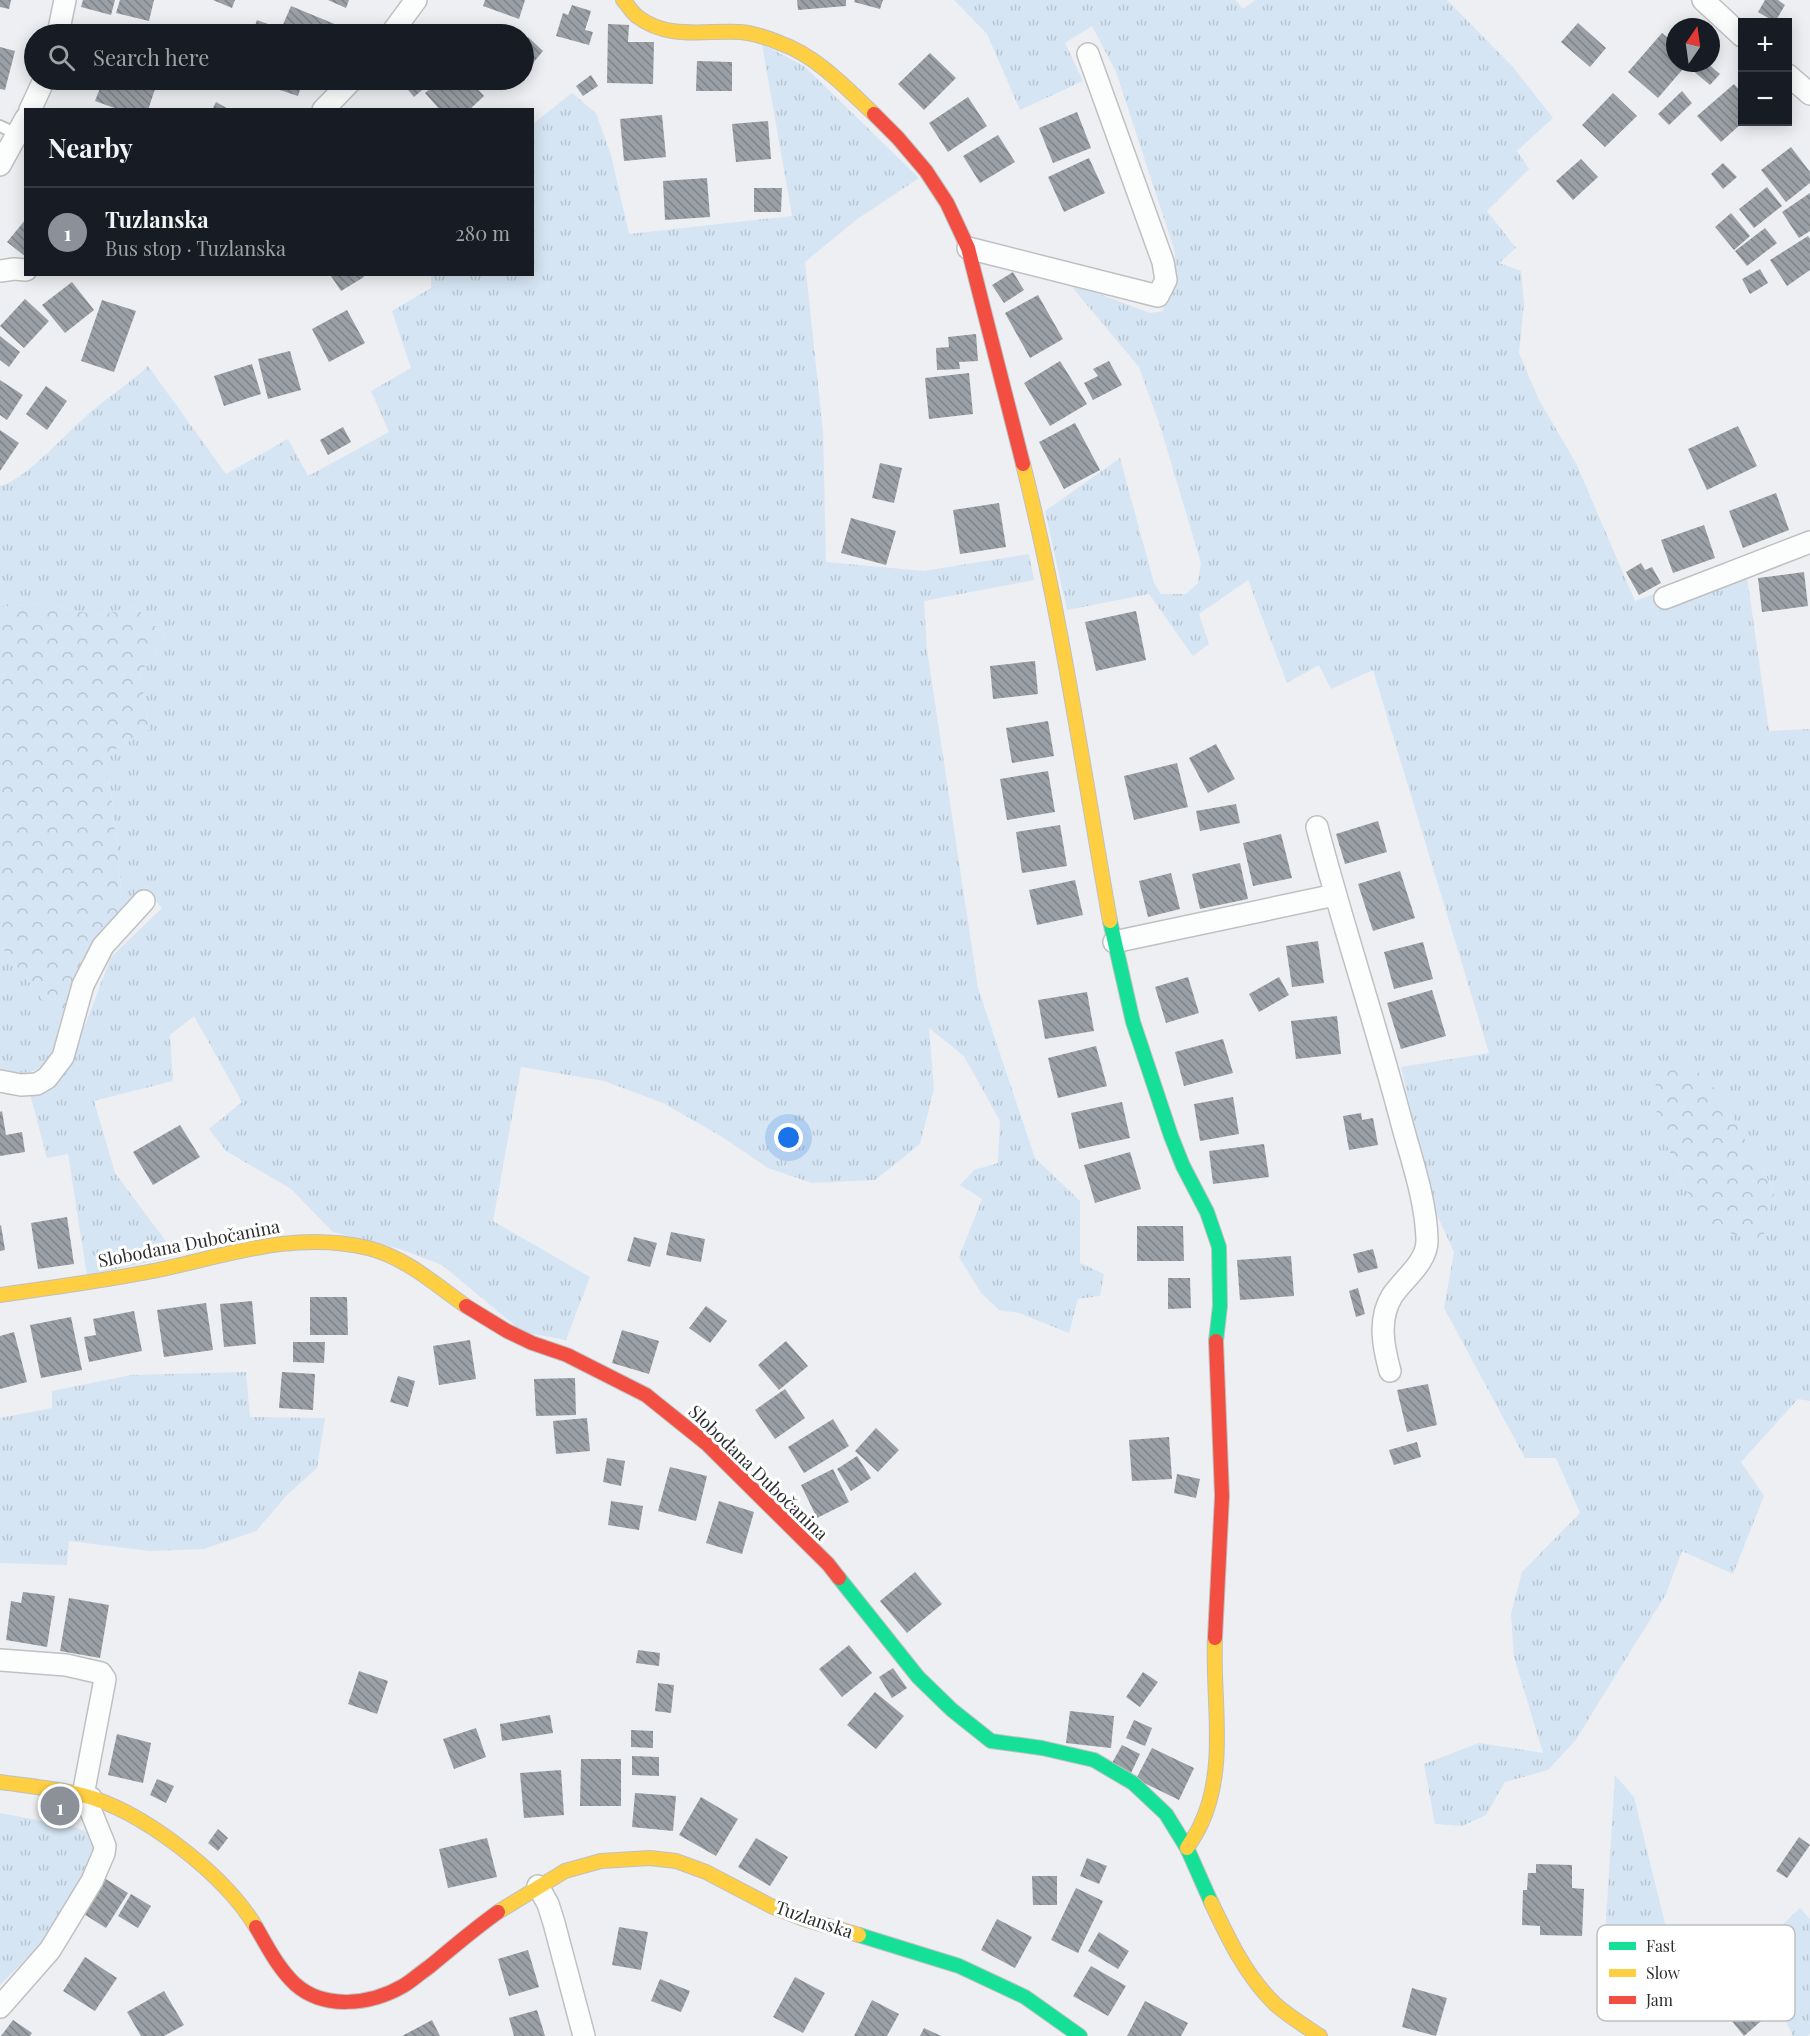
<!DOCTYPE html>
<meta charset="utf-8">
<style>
:root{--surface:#171b24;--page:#20242c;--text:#f1f3f6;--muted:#9ea1a6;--line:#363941;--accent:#8c9099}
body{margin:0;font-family:"Playfair Display",serif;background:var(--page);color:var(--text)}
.controls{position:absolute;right:18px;top:18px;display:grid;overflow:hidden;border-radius:0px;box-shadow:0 3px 15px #0003}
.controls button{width:54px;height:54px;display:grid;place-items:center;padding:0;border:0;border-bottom:2px solid var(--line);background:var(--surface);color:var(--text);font:30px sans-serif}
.compass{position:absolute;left:1666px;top:18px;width:54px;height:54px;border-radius:50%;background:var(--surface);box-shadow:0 3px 15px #0003;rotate:13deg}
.you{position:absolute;left:789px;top:1138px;width:21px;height:21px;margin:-15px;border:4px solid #fff;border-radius:50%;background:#1a73e8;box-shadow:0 0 0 9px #1a73e833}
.badge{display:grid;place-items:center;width:39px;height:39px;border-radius:50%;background:var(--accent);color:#fff;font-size:20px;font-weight:700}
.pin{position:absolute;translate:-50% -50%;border:3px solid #fff;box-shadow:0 2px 6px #0006}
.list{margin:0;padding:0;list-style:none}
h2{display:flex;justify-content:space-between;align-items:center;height:78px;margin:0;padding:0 24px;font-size:26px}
h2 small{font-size:20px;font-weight:400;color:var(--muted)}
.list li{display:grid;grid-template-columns:39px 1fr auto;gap:18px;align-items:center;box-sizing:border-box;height:90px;padding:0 24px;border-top:2px solid var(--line)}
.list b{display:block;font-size:22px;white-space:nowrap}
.list p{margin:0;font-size:20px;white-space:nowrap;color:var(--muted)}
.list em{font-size:20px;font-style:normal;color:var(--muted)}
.icon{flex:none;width:33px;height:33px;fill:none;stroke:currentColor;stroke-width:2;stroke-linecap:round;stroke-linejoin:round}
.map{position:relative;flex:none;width:1810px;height:2036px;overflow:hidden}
.search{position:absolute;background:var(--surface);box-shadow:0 3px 15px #0003;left:24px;top:24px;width:510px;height:66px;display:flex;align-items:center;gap:15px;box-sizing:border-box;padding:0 21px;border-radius:33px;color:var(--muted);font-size:22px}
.panel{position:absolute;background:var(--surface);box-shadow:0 3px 15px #0003;left:24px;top:108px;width:510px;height:168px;border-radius:0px}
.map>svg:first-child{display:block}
</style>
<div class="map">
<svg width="1810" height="2036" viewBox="0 0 1810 2036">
<defs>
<pattern id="grass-tufts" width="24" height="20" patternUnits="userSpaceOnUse" patternTransform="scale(1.5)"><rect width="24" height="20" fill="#d6e5f3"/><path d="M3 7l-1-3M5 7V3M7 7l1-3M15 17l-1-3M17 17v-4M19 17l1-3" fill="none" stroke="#b8c5d1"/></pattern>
<pattern id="forest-crowns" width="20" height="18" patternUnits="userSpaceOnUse" patternTransform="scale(1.5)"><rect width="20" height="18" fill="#d6e5f3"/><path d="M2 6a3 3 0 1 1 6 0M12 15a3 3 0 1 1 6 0" fill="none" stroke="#b8c5d1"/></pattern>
<pattern id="building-back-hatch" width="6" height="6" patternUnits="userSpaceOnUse" patternTransform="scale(1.5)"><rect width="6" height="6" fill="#9ba0a6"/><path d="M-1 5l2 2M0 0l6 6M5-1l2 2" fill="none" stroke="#7f8388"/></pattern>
</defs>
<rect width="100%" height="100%" fill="#edeff2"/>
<path fill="url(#grass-tufts)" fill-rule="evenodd" d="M954,0H1235L1243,9L1255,0H1447L1513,67L1553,118L1517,151L1529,169L1487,211L1516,248L1499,263L1521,271L1524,303L1519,353L1539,400L1576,463L1635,601L1654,594L1659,610L1747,577L1769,731L1810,729V1401L1798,1399L1741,1462L1764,1496L1733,1574L1682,1551L1666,1594L1575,1741L1548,1770L1505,1782L1486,1815L1462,1826L1435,1824L1424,1764L1479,1743L1543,1753L1514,1657L1511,1614L1522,1572L1580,1513L1556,1458H1525L1444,1308L1454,1252L1432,1204L1401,1067L1489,1053L1373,670L1331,689L1319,665L1287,683L1248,580L1199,614L1209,644L1193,656L1149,594L1067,610L1045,511L1120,458L1154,583L1161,594H1186L1198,583L1201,563L1161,429L1139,367L1068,282L1150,313L1163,311L1173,285L1175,252L1116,72L1092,26L1065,43L1083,81L1020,110L987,34ZM1652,1096L1742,1135L1760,1163L1774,1193L1700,1221L1669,1150Z
M762,44L804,66L919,178L856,220L805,262L823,432L826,562L924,571L1029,554L1034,580L924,601L927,650L978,988L1035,1158L1080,1201V1263L1104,1274L1100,1296L1078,1299L1069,1333L1019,1313L999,1310L981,1293L959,1257L982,1199L960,1185L974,1170L998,1163L1000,1121L964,1056L929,1028L934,1089L920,1144L875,1180L812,1183L768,1168L719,1135L663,1103L604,1081L521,1067L493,1221L590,1277L566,1340L523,1332L442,1265L400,1249L333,1232L291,1189L226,1151L209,1129L242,1102L194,1016L170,1035L173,1081L94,1101L115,1173L177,1256L87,1275L68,1154L47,1158L30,1094L52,1086L62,1076L73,1057L111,957L162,908L146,890L123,908L111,792L103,757L149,729L140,673L166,636L134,606L100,616L45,604L0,607V486C26,481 73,425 97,407C115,392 131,382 148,366L226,474L288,439L308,476L389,432L371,391L411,368L392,311L431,288V275L532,274L533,124L572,93L596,113L611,155L629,234L792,216Z
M0,945L60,1021L55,1047L42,1069L23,1073L0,1070Z
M246,1372L250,1417L325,1418L317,1468L287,1495L256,1531L204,1549L150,1551L69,1541L67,1565L0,1563V1418L52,1408V1391L131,1375Z
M1615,1775L1634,1797L1678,1977L1637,1951L1605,1936Z
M0,1813L74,1827L87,1832L92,1840L93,1851L78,1885L41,1944L0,1985Z
M1800,1908L1810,1919V2033L1808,2036H1793L1753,1953Z"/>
<path fill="url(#forest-crowns)" d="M45,604L100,616L134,606L166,636L140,673L149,729L103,757L111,792L123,908L81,962L60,1021L0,945V607Z
M1662,1064L1693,1067L1724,1098L1742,1135L1760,1163L1774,1193L1761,1245L1700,1221L1669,1150L1652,1097Z"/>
<path fill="url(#building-back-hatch)" d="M0,0H11L9,9L0,7Z
M83,0H115L111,15L81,7Z
M120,0H154L149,21L116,13Z
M213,0H235L232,8Z
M328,0H349L346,8Z
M485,0H525L519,19L483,6Z
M797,0H846V6L798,10Z
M855,0H883L880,9L854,2Z
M1765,0H1778L1785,5L1775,22L1758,12Z
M572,5L591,11L585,30L593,32L589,45L556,36L563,13L568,15Z
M291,6L349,30L347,34H279Z
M257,20L273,26L270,34H252Z
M1578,23L1606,48L1590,67L1561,42Z
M608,24L629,25L628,42H654L653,84L607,83Z
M1662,33L1675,44V63H1688L1658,98L1628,72Z
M528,37L543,51L533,63L524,55V42Z
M0,47L15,51L5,90L0,89Z
M930,53L956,78L924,110L898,84Z
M697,61L732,62V91H696Z
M1698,63H1707L1720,74L1710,85L1692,70Z
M591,75L598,86L583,96L576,86Z
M103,80H158L148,110H120L95,101Z
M271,80H303L298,96L268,86Z
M400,80H434L414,97Z
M441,80H469L484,96L469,110H440L425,93Z
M1734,84L1742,93V123L1721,142L1697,116Z
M1682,91L1692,103L1669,125L1658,114Z
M1613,93L1637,116L1605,147L1582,125Z
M968,97L987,126L948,152L929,123Z
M216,102L230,110H212Z
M1077,112L1091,148L1053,163L1039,128Z
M662,115L666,157L624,161L620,119Z
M768,121L771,159L736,162L732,124Z
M998,135L1015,162L980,183L963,156Z
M1791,147L1810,172V183L1786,202L1761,170Z
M1089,158L1105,193L1064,212L1048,177Z
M1581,159L1598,177L1573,200L1556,181Z
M1723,163L1737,177L1723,189L1711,174Z
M707,178L710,217L665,220L663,181Z
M1767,187L1782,206L1754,228L1739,209Z
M754,188H782L781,212H754Z
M1810,193V231L1799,238L1782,212Z
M1731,213L1750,236L1734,250L1715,227Z
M26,219V257L7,242Z
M1765,228L1777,243L1747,266L1735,251Z
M1808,236L1810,239V270L1787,286L1770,260Z
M1760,269L1768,283L1750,294L1742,279Z
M1013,272L1024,290L1004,303L992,285Z
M333,274H362L364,277L341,291L331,276Z
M72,282L94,310L65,333L42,305Z
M1038,295L1063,339L1030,358L1005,313Z
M25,299L49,321L24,348L0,326Z
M102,300L136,311L114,372L81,361Z
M347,310L365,343L329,362L312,329Z
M976,334L978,361L959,362L960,369L937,370L936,348L949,347L948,337Z
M0,336L20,352L9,367L0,360Z
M290,351L301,390L268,399L258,359Z
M1060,361L1087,404L1050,426L1024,383Z
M1109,361L1122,385L1093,400L1084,383L1098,376L1093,369Z
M252,364L261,394L224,406L214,376Z
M969,373L973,414L929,419L925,378Z
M0,380L23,395L7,420L0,415Z
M46,386L67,401L47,430L26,414Z
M1075,423L1100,470L1064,489L1039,442Z
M1738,426L1757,466L1707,490L1688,449Z
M343,427L351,442L328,455L320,440Z
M0,430L19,443L0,471Z
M880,463L902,468L894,503L872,498Z
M1776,493L1789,530L1743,548L1729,511Z
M999,503L1006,547L960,554L953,510Z
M851,518L896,531L886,565L841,553Z
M1704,525L1715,558L1673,573L1661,540Z
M1641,563L1645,570L1652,567L1661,583L1639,595L1626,572Z
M1804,572L1808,606L1762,612L1758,578Z
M1136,611L1146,660L1096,671L1085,622Z
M1035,661L1038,694L993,699L990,666Z
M1048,721L1054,756L1012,763L1006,728Z
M1216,744L1235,779L1208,793L1189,758Z
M1177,763L1188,807L1134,820L1124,776Z
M1048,771L1055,812L1007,820L1000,779Z
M1236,804L1240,823L1200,831L1196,811Z
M1378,821L1387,852L1345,864L1336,834Z
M1060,825L1067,866L1022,873L1016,832Z
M1281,834L1292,878L1253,886L1243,843Z
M1240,863L1248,899L1200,909L1192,874Z
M1400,871L1415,918L1373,931L1358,884Z
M1171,873L1180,909L1148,917L1139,881Z
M1075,880L1083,915L1037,925L1029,890Z
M1318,941L1324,983L1292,987L1286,946Z
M1423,942L1433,979L1394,989L1384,952Z
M1188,977L1199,1013L1166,1023L1155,987Z
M1279,977L1289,995L1259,1012L1249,994Z
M1432,990L1446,1036L1401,1049L1387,1003Z
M1087,992L1094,1031L1045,1039L1038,1000Z
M1337,1016L1341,1054L1296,1059L1291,1021Z
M1223,1039L1233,1073L1184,1086L1175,1052Z
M1096,1046L1107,1086L1058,1098L1048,1058Z
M1233,1097L1239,1134L1200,1141L1194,1104Z
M1122,1102L1130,1138L1079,1149L1071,1113Z
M2,1111L6,1135L22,1132L25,1152L0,1156V1112Z
M1361,1113L1362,1120L1373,1118L1378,1145L1349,1150L1343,1116Z
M180,1125L200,1157L153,1185L133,1152Z
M1264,1144L1269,1177L1213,1184L1209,1151Z
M1130,1152L1141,1189L1095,1203L1084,1165Z
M67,1217L74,1264L38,1269L31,1223Z
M1,1225L5,1250L0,1251V1226Z
M1137,1226H1183L1184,1261H1137Z
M671,1232L705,1239L701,1262L666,1255Z
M634,1237L657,1243L650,1267L627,1261Z
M1373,1249L1378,1268L1358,1273L1353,1254Z
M1291,1256L1294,1296L1240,1300L1237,1260Z
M1168,1278H1190L1191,1308L1168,1309Z
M1358,1288L1365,1314L1356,1317L1349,1291Z
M310,1297H347L348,1335H310Z
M252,1301L256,1344L224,1347L220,1304Z
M206,1303L213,1350L164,1357L157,1310Z
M706,1306L727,1321L710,1343L689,1328Z
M134,1311L142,1351L89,1362L84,1337L96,1335L93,1319Z
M71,1317L82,1370L41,1378L30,1325Z
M622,1330L659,1341L649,1374L612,1363Z
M14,1332L27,1382L0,1389V1336Z
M470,1340L476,1379L439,1385L433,1346Z
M786,1341L808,1366L779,1390L758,1365Z
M293,1342H325L324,1363L293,1362Z
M282,1372L315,1374L313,1410L279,1408Z
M398,1376L415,1381L408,1407L390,1402Z
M575,1378L576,1415L536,1416L534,1379Z
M1428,1384L1437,1425L1407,1432L1397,1390Z
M785,1389L805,1418L775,1439L755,1410Z
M587,1418L590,1451L556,1454L553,1421Z
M833,1419L849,1446L804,1473L788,1447Z
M876,1428L899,1450L878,1472L855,1451Z
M1169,1437L1172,1479L1132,1481L1129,1440Z
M1417,1442L1421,1457L1394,1465L1389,1450Z
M857,1456L871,1478L851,1491L837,1469Z
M607,1458L625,1461L621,1486L603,1482Z
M670,1467L707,1476L696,1521L658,1511Z
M833,1469L849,1502L817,1518L801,1485Z
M1177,1474L1200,1479L1196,1498L1174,1493Z
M611,1501L643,1506L639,1530L608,1525Z
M719,1501L754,1512L742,1554L706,1543Z
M915,1572L942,1604L907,1633L880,1601Z
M23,1592L55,1596L47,1647L6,1640L11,1601L21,1603Z
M69,1598L109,1605L100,1658L60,1651Z
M849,1645L872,1673L842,1697L819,1669Z
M638,1650L660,1653L659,1666L636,1663Z
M893,1668L907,1688L892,1698L879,1677Z
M359,1671L388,1681L377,1714L348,1704Z
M1143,1672L1158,1682L1140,1707L1126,1697Z
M658,1683L674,1685L671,1713L655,1711Z
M875,1692L904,1716L876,1749L847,1725Z
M1070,1711L1114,1716L1111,1748L1066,1743Z
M550,1715L553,1733L502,1741L500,1724Z
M1134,1720L1152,1728L1145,1746L1126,1738Z
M476,1728L486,1757L454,1769L443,1739Z
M631,1730L653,1731V1748L631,1747Z
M117,1734L151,1743L143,1783L108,1775Z
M1122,1745L1140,1754L1131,1773L1112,1763Z
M1152,1748L1194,1768L1179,1800L1136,1779Z
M632,1756L659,1757V1776L632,1775Z
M581,1759H621V1806H580Z
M561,1770L564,1815L524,1818L520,1773Z
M157,1779L174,1786L166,1803L150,1795Z
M635,1793L676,1796L673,1831L632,1827Z
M701,1797L738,1819L716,1856L679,1835Z
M218,1829L228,1838L218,1851L208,1843Z
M1799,1837L1810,1845L1787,1878L1776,1871Z
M487,1838L497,1877L448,1888L439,1849Z
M756,1838L788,1857L770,1886L738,1867Z
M1087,1858L1107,1866L1099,1884L1080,1876Z
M1536,1864L1572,1865V1888L1584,1889L1582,1936L1540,1935V1926L1522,1925L1523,1890H1527L1528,1873H1536Z
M101,1876L128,1893L106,1928L79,1911Z
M1032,1876H1057V1905H1033Z
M1076,1888L1103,1901L1078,1953L1051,1940Z
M131,1894L151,1906L138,1928L118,1916Z
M997,1919L1032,1937L1015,1968L981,1950Z
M619,1927L648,1932L641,1970L612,1965Z
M1099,1932L1129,1951L1118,1969L1088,1951Z
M528,1950L539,1987L509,1996L498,1959Z
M85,1957L117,1978L95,2011L63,1991Z
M1091,1966L1126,1986L1108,2016L1073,1996Z
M795,1977L825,1993L803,2033L773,2017Z
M1747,1977L1775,2009L1744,2036L1717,2003Z
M660,1979L690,1991L681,2012L651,2001Z
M1412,1988L1447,1998L1436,2036L1402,2027Z
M164,1991L184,2025L164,2036H141L127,2012Z
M872,2000L899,2014L887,2036H854Z
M1145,2001L1188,2023L1181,2036H1127Z
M537,2010L545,2036H514L509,2018Z
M13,2020L32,2033L30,2036H1Z
M432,2020L440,2036H402Z
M924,2028L941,2036H920Z"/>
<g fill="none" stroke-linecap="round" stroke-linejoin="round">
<g stroke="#bfc0c2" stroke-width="14">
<path id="lane" d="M0,126L17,134"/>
</g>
<g stroke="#bfc0c2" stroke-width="24">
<path id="street" d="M1703,0L1742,36
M58,34L65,0
M391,34L416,0
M1788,75L1810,94
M30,110L44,80
M323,110L352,80
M0,165L26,118
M968,248L1158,296L1166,280L1163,262L1088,54
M0,271L14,269L26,270
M1665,598L1810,542
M1317,827C1343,927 1376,1024 1402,1124C1412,1161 1426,1201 1427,1239C1428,1262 1404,1278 1392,1296C1378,1319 1383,1346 1390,1371
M1114,942L1335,895
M0,1081L21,1085L37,1084L47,1078L63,1057L83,985L103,946L144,901
M0,1660L66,1665L101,1673L105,1679L83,1795
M538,1886L548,1904L554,1923L584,2036
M0,2007L50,1950L92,1881L104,1853L105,1846L90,1809L91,1798"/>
</g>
<g stroke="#bfc0c2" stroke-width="16">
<path id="fast" d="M1110,921L1133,1022L1171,1136L1183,1166L1207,1212L1219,1247L1220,1306L1216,1341
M839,1578L918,1677L952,1710L991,1741L1042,1748L1094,1760L1133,1783L1166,1814L1187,1848L1211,1902
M859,1935L959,1966L1025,1997L1080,2036"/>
</g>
<g stroke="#bfc0c2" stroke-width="16">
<path id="slow" d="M623,0C628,5 632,13 638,17C668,40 706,30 740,32C753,33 768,38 780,43C817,56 846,88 874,114
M1023,464C1061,614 1083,769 1110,921
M0,1295C51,1288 102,1281 153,1271C226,1256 293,1230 368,1248C405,1257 436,1285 466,1306
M0,1782C27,1786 56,1788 82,1795C142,1810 224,1874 256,1927
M1187,1848C1192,1840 1197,1833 1201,1824C1228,1767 1212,1698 1215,1638
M1211,1902C1228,1938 1246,1976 1275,2004C1288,2016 1305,2026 1320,2036
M498,1912L565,1871L601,1861L650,1858L676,1861L706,1872L771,1906L804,1919L859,1935"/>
</g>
<g stroke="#bfc0c2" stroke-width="16">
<path id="jam" d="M874,114L898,138L926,171L947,203L968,248L1023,464
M466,1306L507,1331L532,1343L567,1355L646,1395L707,1444L828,1564L839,1578
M1215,1638L1222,1496L1216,1341
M256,1927C267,1946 278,1968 295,1984C324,2010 370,2005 403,1986C412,1981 420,1973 429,1967C451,1949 474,1929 498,1912"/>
</g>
<use href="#lane" stroke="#fcfdfd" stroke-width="10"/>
<use href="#street" stroke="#fcfdfd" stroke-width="21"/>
<use href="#fast" stroke="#16e098" stroke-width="14"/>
<use href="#slow" stroke="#ffcf43" stroke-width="14"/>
<use href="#jam" stroke="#f24e42" stroke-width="14"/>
</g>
<g text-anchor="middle" stroke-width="6" stroke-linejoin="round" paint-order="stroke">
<g font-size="18" fill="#2b2d2e" stroke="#fff">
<text transform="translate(189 1244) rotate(-11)" y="6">Slobodana Dubočanina</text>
<text transform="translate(758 1473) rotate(44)" y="6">Slobodana Dubočanina</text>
<text transform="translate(814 1920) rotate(19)" y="6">Tuzlanska</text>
</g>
</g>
<rect x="1597" y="1925" width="198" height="96" rx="9" fill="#fff" stroke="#bfc0c0" stroke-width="1.5"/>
<rect x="1609" y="1942" width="27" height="8" fill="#16e098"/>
<rect x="1609" y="1969" width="27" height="8" fill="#ffcf43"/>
<rect x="1609" y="1996" width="27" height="8" fill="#f24e42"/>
<g font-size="16" fill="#2b2d2e">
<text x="1646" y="1952">Fast</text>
<text x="1646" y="1979">Slow</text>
<text x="1646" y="2006">Jam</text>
</g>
</svg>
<div class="controls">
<button>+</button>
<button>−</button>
</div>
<svg class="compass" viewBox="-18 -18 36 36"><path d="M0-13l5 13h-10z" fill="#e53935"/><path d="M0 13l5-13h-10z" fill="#9ea1a6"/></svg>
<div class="you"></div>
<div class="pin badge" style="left:60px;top:1806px">1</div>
<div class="search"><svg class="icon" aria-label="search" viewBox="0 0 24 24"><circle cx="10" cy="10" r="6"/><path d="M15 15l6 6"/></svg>Search here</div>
<section class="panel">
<h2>Nearby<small></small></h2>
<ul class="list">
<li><span class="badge">1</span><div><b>Tuzlanska</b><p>Bus stop · Tuzlanska</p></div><em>280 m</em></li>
</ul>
</section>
</div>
